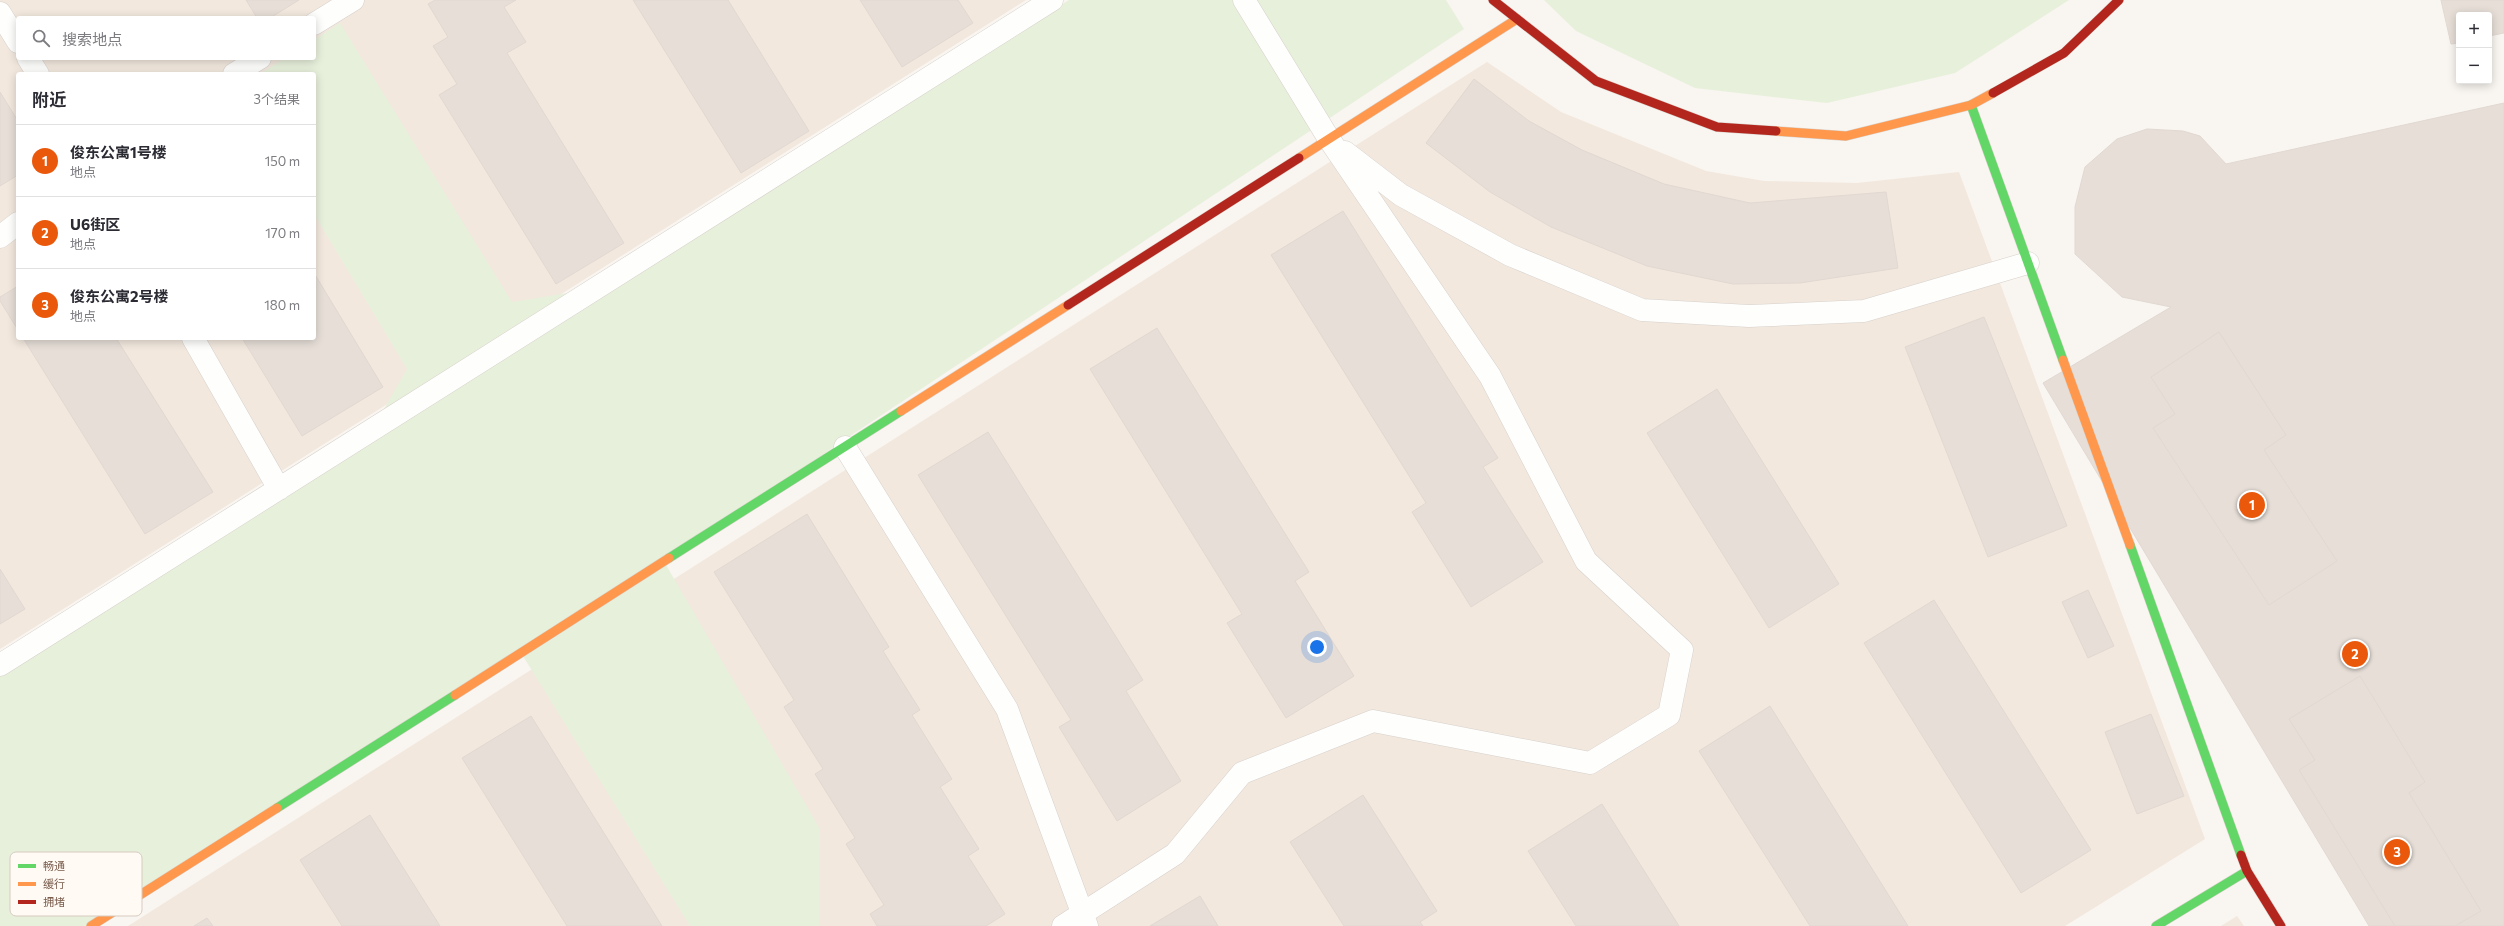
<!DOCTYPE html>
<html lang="zh">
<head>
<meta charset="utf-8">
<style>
	body { margin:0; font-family:Commissioner,"Noto Sans SC",sans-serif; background:#f2f2f3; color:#2b2b33 }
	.controls { position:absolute; right:12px; top:12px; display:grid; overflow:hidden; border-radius:4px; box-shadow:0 2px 10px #0003 }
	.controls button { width:36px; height:36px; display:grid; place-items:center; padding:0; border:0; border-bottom:1px solid #e1e1e2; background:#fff; color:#2b2b33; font:20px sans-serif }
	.you { position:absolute; left:1317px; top:647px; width:14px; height:14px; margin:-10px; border:3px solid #fff; border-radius:50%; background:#1a73e8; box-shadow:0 0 0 6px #1a73e833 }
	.badge { display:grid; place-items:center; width:26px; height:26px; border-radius:50%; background:#ea580c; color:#fff; font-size:13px; font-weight:700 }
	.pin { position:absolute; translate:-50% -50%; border:2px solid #fff; box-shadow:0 1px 4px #0006 }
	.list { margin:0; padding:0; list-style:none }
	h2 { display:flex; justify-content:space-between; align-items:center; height:52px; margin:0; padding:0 16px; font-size:17px }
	h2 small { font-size:13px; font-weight:400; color:#7c7c81 }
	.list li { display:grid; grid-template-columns:26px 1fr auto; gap:12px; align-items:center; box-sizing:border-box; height:72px; padding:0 16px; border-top:1px solid #e1e1e2 }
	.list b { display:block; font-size:15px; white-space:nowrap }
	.list p { margin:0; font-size:13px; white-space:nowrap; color:#7c7c81 }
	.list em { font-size:13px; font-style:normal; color:#7c7c81 }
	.icon { flex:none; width:22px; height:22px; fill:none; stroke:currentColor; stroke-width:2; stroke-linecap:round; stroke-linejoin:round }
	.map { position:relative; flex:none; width:2504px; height:926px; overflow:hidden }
	.search { position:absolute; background:#fff; box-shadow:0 2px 10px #0003; left:16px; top:16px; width:300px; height:44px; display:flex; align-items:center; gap:10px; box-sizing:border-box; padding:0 14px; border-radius:4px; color:#7c7c81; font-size:15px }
	.panel { position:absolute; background:#fff; box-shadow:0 2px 10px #0003; left:16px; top:72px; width:300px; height:268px; border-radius:4px }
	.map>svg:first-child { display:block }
	.residential { fill:#f2e8de; fill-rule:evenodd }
	.green { fill:#e7f0db }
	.building { fill:#e6ded7; stroke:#e2d8d2 }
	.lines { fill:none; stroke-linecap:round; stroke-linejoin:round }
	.street-casing { stroke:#d7d1cb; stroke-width:23 }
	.fast-casing { stroke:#d9d2cb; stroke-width:10 }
	.slow-casing { stroke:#d9d2cb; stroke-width:10 }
	.jam-casing { stroke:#d9d2cb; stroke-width:10 }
	.street { stroke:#fefefd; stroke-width:22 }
	.fast { stroke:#63d668; stroke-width:9 }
	.slow { stroke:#ff974d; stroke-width:9 }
	.jam { stroke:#b3261e; stroke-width:9 }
	.key { fill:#fffaf3; stroke:#d7cbc1; stroke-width:1 }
	.key-label { font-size:11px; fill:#7a5c4d }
</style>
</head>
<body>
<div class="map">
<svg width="2504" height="926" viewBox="0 0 2504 926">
	<rect width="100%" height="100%" fill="#f9f5f0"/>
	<path class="residential" d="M0 0H1026L0 649ZM18 18H314V58H18ZM18 74H314V338H18Z
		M1487 62 1561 112 1706 171 1764 181 1857 183 1959 172 2205 839 2065 926H128Z
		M2237 916 2244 926H2221Z"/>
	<path class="green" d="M1069 0H1446L1464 29 835 446 666 565 820 829 819 926H690L523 656 99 926H0V659L376 423 407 369 314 214V74H260L285 58H314V40L340 23 512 302 617 285Z
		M1544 0H2069L1955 73 1827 103 1695 88 1576 31Z"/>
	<path class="building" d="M246 0H299L270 18H257Z
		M435 0H516L504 7 526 42 507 53 624 243 556 284 439 95 457 84 433 46 448 37 428 4Z
		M633 0H728L809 131 741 173Z
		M860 0H958L973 23 902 67Z
		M2441 0H2504V33L2489 36V15H2459V43L2451 44Z
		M1474 79 1529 121 1582 150 1664 184 1750 203 1886 192 1898 268 1800 283 1733 284 1647 266 1551 227 1490 192 1426 143Z
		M0 92 18 121V175L0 186Z
		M2504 103V926H2369L2043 383 2171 307 2122 297 2075 254V207L2085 167 2117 139 2147 129 2183 131 2200 136 2226 164Z
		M1343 211 1498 458 1483 467 1543 562 1471 607 1412 512 1426 503 1271 255Z
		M314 273 383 387 302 436 242 338H314Z
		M18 286V330L0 301V297Z
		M1984 317 2067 526 1988 557 1905 347Z
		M1157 328 1309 572 1295 581 1354 676 1286 718 1227 623 1242 614 1090 369Z
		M2219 332 2286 435 2264 450 2337 561 2269 605 2153 428 2175 414 2151 377Z
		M23 338H116L213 492 145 534Z
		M1717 389 1839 584 1769 628 1647 433Z
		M988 432 1143 680 1126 691 1181 781 1117 821 1059 727 1071 720 918 475Z
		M807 514 889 647 883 651 920 710 912 715 952 779 940 787 979 849 968 856 1005 914 986 926H877L870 914 884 905 846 844 855 838 815 774 823 769 784 707 794 700 714 572Z
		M0 569 25 609 0 624Z
		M2088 590 2114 646 2088 658 2062 602Z
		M1934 600 2091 850 2021 893 1864 643Z
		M2360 676 2425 782 2409 793 2481 911 2455 926H2395L2299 770 2315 760 2289 719Z
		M1770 706 1908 926H1810L1699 751Z
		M2151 714 2184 796 2137 814 2105 732Z
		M531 716 662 926H567L462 758Z
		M1363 795 1437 911 1420 922 1423 926H1344L1290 842Z
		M1602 804 1679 926H1576L1528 851Z
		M370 815 440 926H342L300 860Z
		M1200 896 1218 926H1150Z
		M207 918 213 926H194Z"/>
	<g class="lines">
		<defs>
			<path id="street" d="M0 13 18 42
				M314 24 353 0
				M28 58 38 74
				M234 74 260 58
				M1345 152 1401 195 1510 255 1642 310 1749 316 1864 311 2028 263
				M0 237 18 223
				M193 338 279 489
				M845 447 1007 709 1087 926
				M0 665 1052 0
				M1063 926 1175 854 1242 773 1373 721 1590 763 1669 715 1682 650 1586 561 1490 376 1329 139 1244 0"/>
			<path id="fast" d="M1971 105 2063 360
				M2130 545 2241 855
				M669 558 901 411
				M277 808 455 695
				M2156 926 2247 871"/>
			<path id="slow" d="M1776 131 1846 136 1971 105 1993 93
				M1299 158 1517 19
				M2063 360 2130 545
				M901 411 1068 305
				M455 695 669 558
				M91 926 277 808"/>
			<path id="jam" d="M1493 0 1596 81 1717 127 1776 131
				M1993 93 2064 53 2119 0
				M1068 305 1299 158
				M2241 855 2247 871 2281 926"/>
		</defs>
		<use href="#street" class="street-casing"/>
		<use href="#fast" class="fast-casing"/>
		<use href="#slow" class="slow-casing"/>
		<use href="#jam" class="jam-casing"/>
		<use href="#street" class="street"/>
		<use href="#fast" class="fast"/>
		<use href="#slow" class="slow"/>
		<use href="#jam" class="jam"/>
	</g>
	<rect x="10" y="852" width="132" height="64" rx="6" class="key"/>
	<rect x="18" y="864" width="18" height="4" fill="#63d668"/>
	<rect x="18" y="882" width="18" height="4" fill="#ff974d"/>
	<rect x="18" y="900" width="18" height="4" fill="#b3261e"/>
	<g class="key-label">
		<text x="43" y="870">畅通</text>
		<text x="43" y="888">缓行</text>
		<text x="43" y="906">拥堵</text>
	</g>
</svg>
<div class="controls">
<button>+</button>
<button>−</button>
</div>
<div class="you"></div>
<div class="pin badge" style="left:2252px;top:505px">1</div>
<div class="pin badge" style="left:2355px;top:654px">2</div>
<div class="pin badge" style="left:2397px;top:852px">3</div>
<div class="search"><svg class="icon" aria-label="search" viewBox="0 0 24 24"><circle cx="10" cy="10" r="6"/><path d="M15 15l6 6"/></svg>搜索地点</div>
<section class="panel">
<h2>附近<small>3个结果</small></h2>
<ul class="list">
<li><span class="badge">1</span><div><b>俊东公寓1号楼</b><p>地点</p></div><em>150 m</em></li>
<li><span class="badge">2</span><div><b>U6街区</b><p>地点</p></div><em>170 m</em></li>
<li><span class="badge">3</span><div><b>俊东公寓2号楼</b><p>地点</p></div><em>180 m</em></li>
</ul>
</section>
</div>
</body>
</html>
